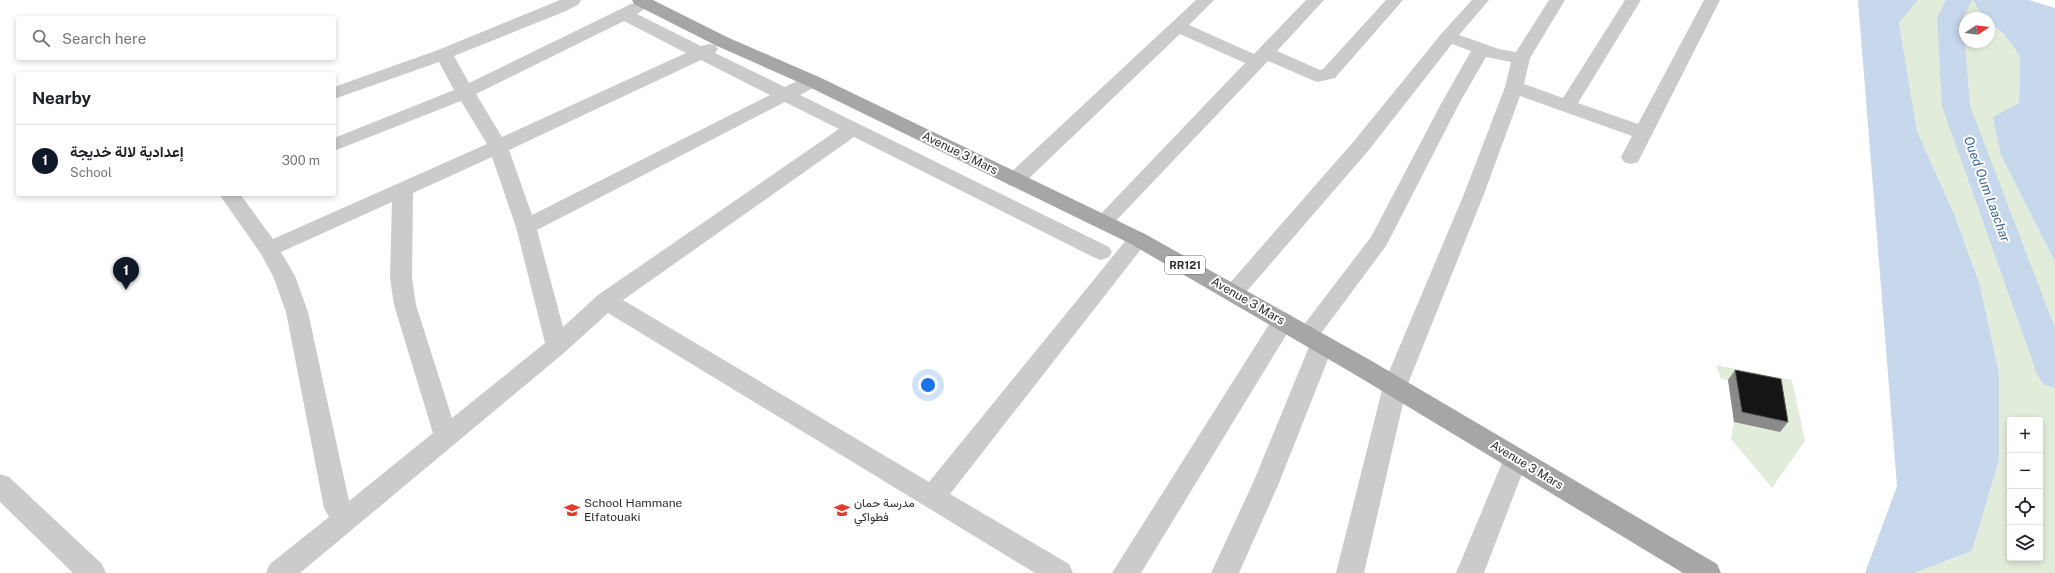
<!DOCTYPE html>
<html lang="en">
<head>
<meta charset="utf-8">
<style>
	body { margin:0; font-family:"Public Sans",Vazirmatn,sans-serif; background:#f6f6f6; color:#202124 }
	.controls { position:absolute; right:12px; bottom:12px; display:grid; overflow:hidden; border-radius:4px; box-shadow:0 2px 6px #0003 }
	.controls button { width:36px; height:36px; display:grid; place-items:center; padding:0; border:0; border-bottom:1px solid #e0e0e0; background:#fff; color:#202124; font:20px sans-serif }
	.compass { position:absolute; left:1959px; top:12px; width:36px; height:36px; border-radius:50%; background:#fff; box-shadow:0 2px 6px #0003; rotate:77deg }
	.you { position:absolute; left:928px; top:385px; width:14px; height:14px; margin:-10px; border:3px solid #fff; border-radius:50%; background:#1a73e8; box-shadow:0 0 0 6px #1a73e833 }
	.badge { display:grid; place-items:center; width:26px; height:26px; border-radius:50%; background:#111827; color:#fff; font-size:13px; font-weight:700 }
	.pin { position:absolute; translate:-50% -33px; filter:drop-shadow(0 1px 2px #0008) }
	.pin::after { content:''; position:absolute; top:21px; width:14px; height:12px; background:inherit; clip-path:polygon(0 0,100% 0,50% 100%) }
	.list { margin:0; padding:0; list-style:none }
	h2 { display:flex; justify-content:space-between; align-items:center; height:52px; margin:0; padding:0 16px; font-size:17px }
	h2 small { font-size:13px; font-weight:400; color:#757577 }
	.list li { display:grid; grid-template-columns:26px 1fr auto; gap:12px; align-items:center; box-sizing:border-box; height:72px; padding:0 16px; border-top:1px solid #e0e0e0 }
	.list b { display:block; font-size:15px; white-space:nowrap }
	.list p { margin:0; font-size:13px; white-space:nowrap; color:#757577 }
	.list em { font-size:13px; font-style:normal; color:#757577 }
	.icon { flex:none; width:22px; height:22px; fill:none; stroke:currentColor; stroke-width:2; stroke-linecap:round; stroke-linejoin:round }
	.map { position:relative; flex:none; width:2055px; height:573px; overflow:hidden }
	.search { position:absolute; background:#fff; box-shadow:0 2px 6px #0003; left:16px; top:16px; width:320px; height:44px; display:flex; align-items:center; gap:10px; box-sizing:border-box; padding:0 14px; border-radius:4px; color:#757577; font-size:15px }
	.panel { position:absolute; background:#fff; box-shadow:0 2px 6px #0003; left:16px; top:72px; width:320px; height:124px; border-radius:4px }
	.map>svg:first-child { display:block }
	.green { fill:#e2ecdb; fill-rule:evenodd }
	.water { fill:#c7d8ec }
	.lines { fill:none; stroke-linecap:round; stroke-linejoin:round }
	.river { fill:#c7d8ec; fill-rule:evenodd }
	.minor { fill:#cbcbcb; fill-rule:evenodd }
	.primary { fill:#a6a6a6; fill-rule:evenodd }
	.wall { fill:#8a8a8a }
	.building { fill:#151515; stroke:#5b5b5b }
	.labels { text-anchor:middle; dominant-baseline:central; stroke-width:4; stroke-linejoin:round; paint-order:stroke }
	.shield { fill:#fff; stroke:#6d6d6d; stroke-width:1 }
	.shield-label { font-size:11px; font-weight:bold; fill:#2e2e2e }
	.street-label { font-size:12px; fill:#2e2e2e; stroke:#fff }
	.poi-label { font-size:12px; fill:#2e2e2e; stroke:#fff; text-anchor:start }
	.water-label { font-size:13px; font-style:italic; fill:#3b6491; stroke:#fff }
</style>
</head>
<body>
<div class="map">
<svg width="2055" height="573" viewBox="0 0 2055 573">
	<rect width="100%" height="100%" fill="#fff"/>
	<path class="green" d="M1918 0H1973L1983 18H1965V42H1989V23L2003 33 2020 56 2019 103 2001 155 2055 262V573H1914L1972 551 1999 460V373L1980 285 1955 216 1917 131 1899 23ZM2010 420H2040V558H2010Z
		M1716 365 1792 380 1805 441 1772 488 1731 439 1734 422 1728 380 1721 379Z"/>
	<path class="water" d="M1858 0H1918L1899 23 1917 131 1955 216 1980 285 1999 373V460L1972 551 1914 573H1865L1897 486Z
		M1973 0H2029L2055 8V262L2001 155 1993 117 2019 103 2020 56 2003 33 1989 23V18H1983Z"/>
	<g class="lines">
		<path class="river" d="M1946 0H1972L1963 18 1970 106 2055 328V388L2043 384 2037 374 1942 106 1937 18Z"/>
		<path class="minor" d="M560 0H581L579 4 566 11 454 56 469 83 631 4 637 3 643 4 646 8 637 14 701 46 709 44 715 45 718 49 715 53 785 87C796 82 806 74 819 77L821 81 819 85 800 95 1109 247 1112 252 1109 257 1101 260 1093 257 854 137 623 300 929 482 1131 234 1138 231 1145 234 1149 239 1145 244 950 494 1069 564 1073 573H1035L608 313 565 352 300 573H266L270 564 329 517 324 508 286 312 273 276 261 254 219 194H240L273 239 487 144 461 101 334 151V138L454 90 439 62 334 99V87L438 50ZM624 21 686 53 502 137 476 94ZM701 60 770 95 532 215 509 150ZM785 102 839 129 598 295 563 327 537 230ZM492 157 516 227 545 343 452 418 416 305 412 278 413 193ZM392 202 390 278 394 305 433 433 349 501 308 312 295 276 281 252Z
			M1196 0H1214L1189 25 1254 54 1306 0H1324L1277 51 1320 70 1323 69 1386 0H1403L1335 78 1318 82 1312 80 1268 61 1110 227 1103 229 1096 227 1093 222 1245 63 1180 34 1022 185 1015 187 1008 185 1005 180 1008 175Z
			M1472 0H1489L1459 35 1499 49 1516 52 1549 0H1565L1530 58 1524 84 1563 98 1625 0H1641L1578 103 1638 124 1704 0H1720L1638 162 1631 164 1624 162 1621 157 1632 136 1520 96 1484 194 1407 386 1364 573H1336L1383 386 1464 194 1505 87 1511 62 1486 57 1460 102 1386 246 1319 336 1330 338 1334 344 1279 483 1239 573H1211L1253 483 1311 342 1307 344 1299 341 1296 335 1371 237 1442 102 1471 51 1452 44 1368 151 1241 298 1233 300 1225 298 1222 292 1354 141 1442 33Z
			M1283 312 1291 315 1294 321 1291 327 1141 573H1112L1275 315Z
			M1516 447 1525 451 1528 458 1484 573H1456L1504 458 1507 451Z
			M0 474 9 477 102 564 106 573H73L0 502Z"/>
		<path class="primary" d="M632 0H653L729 38 819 77 1145 234 1370 360 1717 564 1721 573H1683L1354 374 1131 244 805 85 717 46 634 4Z"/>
	</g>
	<path class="wall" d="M1735 370 1788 422 1780 432 1734 422 1728 380Z"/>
	<path class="building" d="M1735 370 1781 379 1788 422 1742 412Z"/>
	<defs>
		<symbol id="school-bare" viewBox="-9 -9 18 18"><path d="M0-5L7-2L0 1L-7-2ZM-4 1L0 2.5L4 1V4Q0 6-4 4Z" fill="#e73a2e" stroke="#fff" stroke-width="2.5" paint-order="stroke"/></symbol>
	</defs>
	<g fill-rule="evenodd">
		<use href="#school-bare" x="561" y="499" width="22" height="22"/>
		<use href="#school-bare" x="831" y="499" width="22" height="22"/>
	</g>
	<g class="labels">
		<rect class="shield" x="1165" y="256" width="40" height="18" rx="3"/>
		<g class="shield-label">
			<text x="1185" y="265">RR121</text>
		</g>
		<g class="street-label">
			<text transform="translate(960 153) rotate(26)">Avenue 3 Mars</text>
			<text transform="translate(1248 301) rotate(30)">Avenue 3 Mars</text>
			<text transform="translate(1527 465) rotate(31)">Avenue 3 Mars</text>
		</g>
		<g class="poi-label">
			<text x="584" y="503">School Hammane<tspan x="584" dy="14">Elfatouaki</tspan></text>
			<text x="854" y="503">مدرسة حمان<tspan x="854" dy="14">فطواكي</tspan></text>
		</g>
		<g class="water-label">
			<text transform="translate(1987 189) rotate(70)">Oued Oum Laachar</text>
		</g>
	</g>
</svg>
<div class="controls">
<button>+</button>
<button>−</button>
<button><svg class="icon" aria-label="locate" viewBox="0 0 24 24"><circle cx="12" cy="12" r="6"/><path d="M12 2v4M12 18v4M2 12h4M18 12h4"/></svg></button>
<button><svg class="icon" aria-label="layers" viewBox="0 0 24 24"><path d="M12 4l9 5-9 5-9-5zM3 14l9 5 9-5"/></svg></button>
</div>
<svg class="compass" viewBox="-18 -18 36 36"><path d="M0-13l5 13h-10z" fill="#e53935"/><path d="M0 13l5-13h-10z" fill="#757577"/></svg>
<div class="you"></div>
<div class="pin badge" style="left:126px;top:290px">1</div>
<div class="search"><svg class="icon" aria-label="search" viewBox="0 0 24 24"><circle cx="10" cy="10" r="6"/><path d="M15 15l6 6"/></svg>Search here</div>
<section class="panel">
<h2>Nearby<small></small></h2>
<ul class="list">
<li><span class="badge">1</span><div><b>إعدادية لالة خديجة</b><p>School</p></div><em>300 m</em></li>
</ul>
</section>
</div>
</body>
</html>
